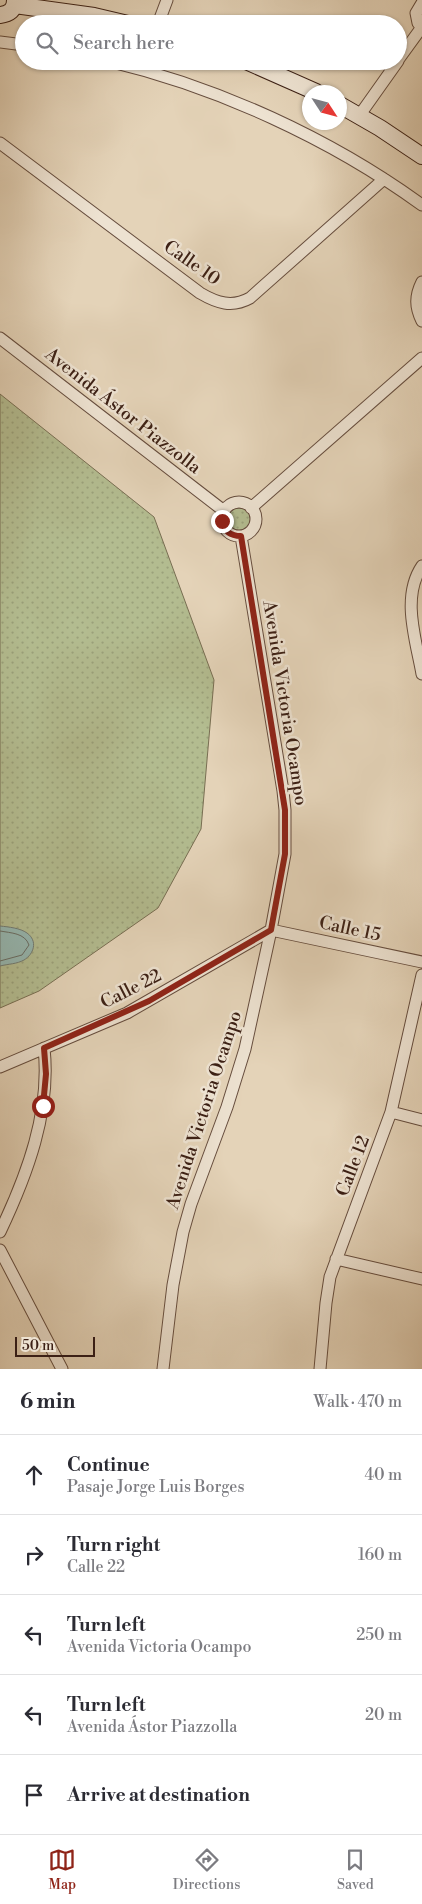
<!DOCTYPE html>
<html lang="en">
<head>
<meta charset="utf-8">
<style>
	body { margin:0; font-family:"Libre Bodoni",serif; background:#f2f2f3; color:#2b2b33 }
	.compass { position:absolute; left:302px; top:85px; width:45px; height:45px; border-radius:50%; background:#fff; box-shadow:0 1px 4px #0004; rotate:126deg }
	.scale { position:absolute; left:15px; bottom:12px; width:80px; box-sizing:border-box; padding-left:5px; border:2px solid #3c2015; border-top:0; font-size:14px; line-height:18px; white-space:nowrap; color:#3c2015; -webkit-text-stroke:4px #ede2d1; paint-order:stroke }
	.stop { position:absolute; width:15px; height:15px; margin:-11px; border:4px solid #8f2418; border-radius:50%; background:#fff }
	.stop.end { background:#8f2418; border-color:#fff; box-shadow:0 1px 5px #0008 }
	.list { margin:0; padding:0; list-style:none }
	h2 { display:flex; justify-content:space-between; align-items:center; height:65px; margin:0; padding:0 20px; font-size:21px }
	h2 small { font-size:16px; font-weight:400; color:#7c7c81 }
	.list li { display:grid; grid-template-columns:32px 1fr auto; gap:15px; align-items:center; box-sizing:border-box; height:80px; padding:0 20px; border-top:1px solid #e1e1e2 }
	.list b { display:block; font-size:19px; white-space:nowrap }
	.list p { margin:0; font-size:16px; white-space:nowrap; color:#7c7c81 }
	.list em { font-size:16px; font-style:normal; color:#7c7c81 }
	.icon { flex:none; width:28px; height:28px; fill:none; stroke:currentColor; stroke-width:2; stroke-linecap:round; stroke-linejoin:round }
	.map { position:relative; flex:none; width:422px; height:1369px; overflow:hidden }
	.search { position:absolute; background:#fff; box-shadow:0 1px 4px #0004; left:15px; right:15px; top:15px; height:55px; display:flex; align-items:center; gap:12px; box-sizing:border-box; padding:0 18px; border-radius:28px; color:#7c7c81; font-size:19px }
	.sheet { height:465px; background:#fff }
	nav { display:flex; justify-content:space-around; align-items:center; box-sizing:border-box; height:70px; border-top:1px solid #e1e1e2; background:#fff; font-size:14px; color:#7c7c81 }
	nav a { display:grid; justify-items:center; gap:2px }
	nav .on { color:#8f2418 }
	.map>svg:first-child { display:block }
	.grass { fill:url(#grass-dots); stroke:#786e52 }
	.water { fill:#95b7b1; stroke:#717b73 }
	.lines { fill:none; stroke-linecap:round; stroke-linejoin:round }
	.shore { stroke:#686c63; stroke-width:1 }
	.street-casing { stroke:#664d3e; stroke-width:13 }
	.secondary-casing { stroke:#3c2015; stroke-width:18 }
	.street { stroke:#ede2d1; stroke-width:11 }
	.secondary { stroke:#ede2d1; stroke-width:16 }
	.route { stroke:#8f2418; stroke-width:6 }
	.labels { text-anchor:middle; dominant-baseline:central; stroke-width:5; stroke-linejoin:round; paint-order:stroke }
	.street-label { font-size:18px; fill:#3c2015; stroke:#ede2d1 }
</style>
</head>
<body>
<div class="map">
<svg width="422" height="1369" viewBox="0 0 422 1369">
	<defs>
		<pattern id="grass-dots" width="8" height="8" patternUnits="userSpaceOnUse" patternTransform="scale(1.25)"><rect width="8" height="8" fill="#b3bc90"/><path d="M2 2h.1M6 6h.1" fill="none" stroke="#9ba17b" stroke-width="1.8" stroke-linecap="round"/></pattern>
	</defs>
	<rect width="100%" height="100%" fill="#e4d3b8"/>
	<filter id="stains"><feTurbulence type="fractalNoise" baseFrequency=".004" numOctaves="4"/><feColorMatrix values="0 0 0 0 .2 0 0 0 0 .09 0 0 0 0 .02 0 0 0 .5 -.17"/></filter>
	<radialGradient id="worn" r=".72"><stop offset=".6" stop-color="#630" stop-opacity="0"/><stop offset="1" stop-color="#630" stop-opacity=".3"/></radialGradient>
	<path class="grass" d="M0 394 154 517 214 680 201 829 158 908 39 991 0 1008Z
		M227 520a12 12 0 1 1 24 0a12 12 0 1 1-24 0Z"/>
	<path class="water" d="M0 926C9 927 20 928 27 933 38 941 34 954 24 960 17 964 8 964 0 966Z"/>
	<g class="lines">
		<path class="shore" d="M0 931C11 933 25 933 29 945L22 955 0 961"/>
		<defs>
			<path id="street" d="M422 3 416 13 418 23 422 27
				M158 24 167 0
				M0 42 24 45
				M398 60 422 27
				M108 61C218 87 331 139 422 205
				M359 116 398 61
				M0 143 200 293C217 303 232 308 250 298L384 179
				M422 282C415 296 415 307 422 321
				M0 338 224 511
				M222 519a17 17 0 1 1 34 0a17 17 0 1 1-34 0Z
				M251 508 422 358
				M422 566C401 597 416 640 422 674
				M0 1067 127 1013 271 930 422 962
				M391 1112 422 1120
				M0 1232C27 1175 51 1112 44 1048
				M0 1250 62 1369
				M336 1259 422 1279
				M163 1369 173 1285 183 1232 191 1204 227 1107 245 1049 271 930 285 854V810L283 791 241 536
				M320 1369 326 1303 330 1277 391 1112 422 975"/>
			<path id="secondary" d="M15 5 94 16 128 24
				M0 15C9 14 15 10 15 0
				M246 61 316 92
				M340 105 380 128 422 156"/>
		</defs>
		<use href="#street" class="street-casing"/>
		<use href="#secondary" class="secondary-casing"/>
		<use href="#street" class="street"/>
		<use href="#secondary" class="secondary"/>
	</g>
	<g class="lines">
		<path class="route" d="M43 1106 46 1074 44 1048 149 1001 271 930 285 854V810L241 536C230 536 224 531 222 521"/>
	</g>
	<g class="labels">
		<g class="street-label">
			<text transform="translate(192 263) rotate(35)">Calle 10</text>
			<text transform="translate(123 411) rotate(38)">Avenida Ástor Piazzolla</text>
			<text transform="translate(285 703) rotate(81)">Avenida Victoria Ocampo</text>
			<text transform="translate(350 929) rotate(12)">Calle 15</text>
			<text transform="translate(131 989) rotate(-27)">Calle 22</text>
			<text transform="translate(204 1110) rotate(-72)">Avenida Victoria Ocampo</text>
			<text transform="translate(353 1166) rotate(-69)">Calle 12</text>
		</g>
	</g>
	<rect width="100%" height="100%" filter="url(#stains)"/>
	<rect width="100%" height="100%" fill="url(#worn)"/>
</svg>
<svg class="compass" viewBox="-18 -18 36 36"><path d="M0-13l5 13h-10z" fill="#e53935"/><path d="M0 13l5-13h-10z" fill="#7c7c81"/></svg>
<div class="scale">50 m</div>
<div class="stop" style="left:43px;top:1106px"></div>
<div class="stop end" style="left:222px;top:521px"></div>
<div class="search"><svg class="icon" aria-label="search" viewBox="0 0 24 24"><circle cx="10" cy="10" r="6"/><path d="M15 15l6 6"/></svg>Search here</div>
</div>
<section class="sheet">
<h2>6 min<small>Walk · 470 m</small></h2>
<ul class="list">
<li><svg class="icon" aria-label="ahead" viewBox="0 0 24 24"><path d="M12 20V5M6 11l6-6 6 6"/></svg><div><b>Continue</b><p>Pasaje Jorge Luis Borges</p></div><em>40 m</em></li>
<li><svg class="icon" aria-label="right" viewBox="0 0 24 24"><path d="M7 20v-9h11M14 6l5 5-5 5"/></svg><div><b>Turn right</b><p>Calle 22</p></div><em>160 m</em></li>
<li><svg class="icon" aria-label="left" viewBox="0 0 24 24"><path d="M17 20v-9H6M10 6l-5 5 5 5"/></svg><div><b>Turn left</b><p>Avenida Victoria Ocampo</p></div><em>250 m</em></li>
<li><svg class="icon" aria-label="left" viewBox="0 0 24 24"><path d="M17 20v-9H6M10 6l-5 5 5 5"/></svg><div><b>Turn left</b><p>Avenida Ástor Piazzolla</p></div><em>20 m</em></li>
<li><svg class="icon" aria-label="arrive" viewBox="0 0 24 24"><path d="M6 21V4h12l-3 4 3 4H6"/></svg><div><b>Arrive at destination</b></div></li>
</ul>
</section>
<nav>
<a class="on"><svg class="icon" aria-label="map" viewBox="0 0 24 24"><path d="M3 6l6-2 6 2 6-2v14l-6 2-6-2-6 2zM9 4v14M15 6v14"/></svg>Map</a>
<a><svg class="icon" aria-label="directions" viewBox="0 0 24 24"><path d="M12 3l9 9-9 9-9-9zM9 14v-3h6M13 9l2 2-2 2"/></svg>Directions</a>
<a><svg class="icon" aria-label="saved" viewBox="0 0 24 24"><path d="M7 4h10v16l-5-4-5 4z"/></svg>Saved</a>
</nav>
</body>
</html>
